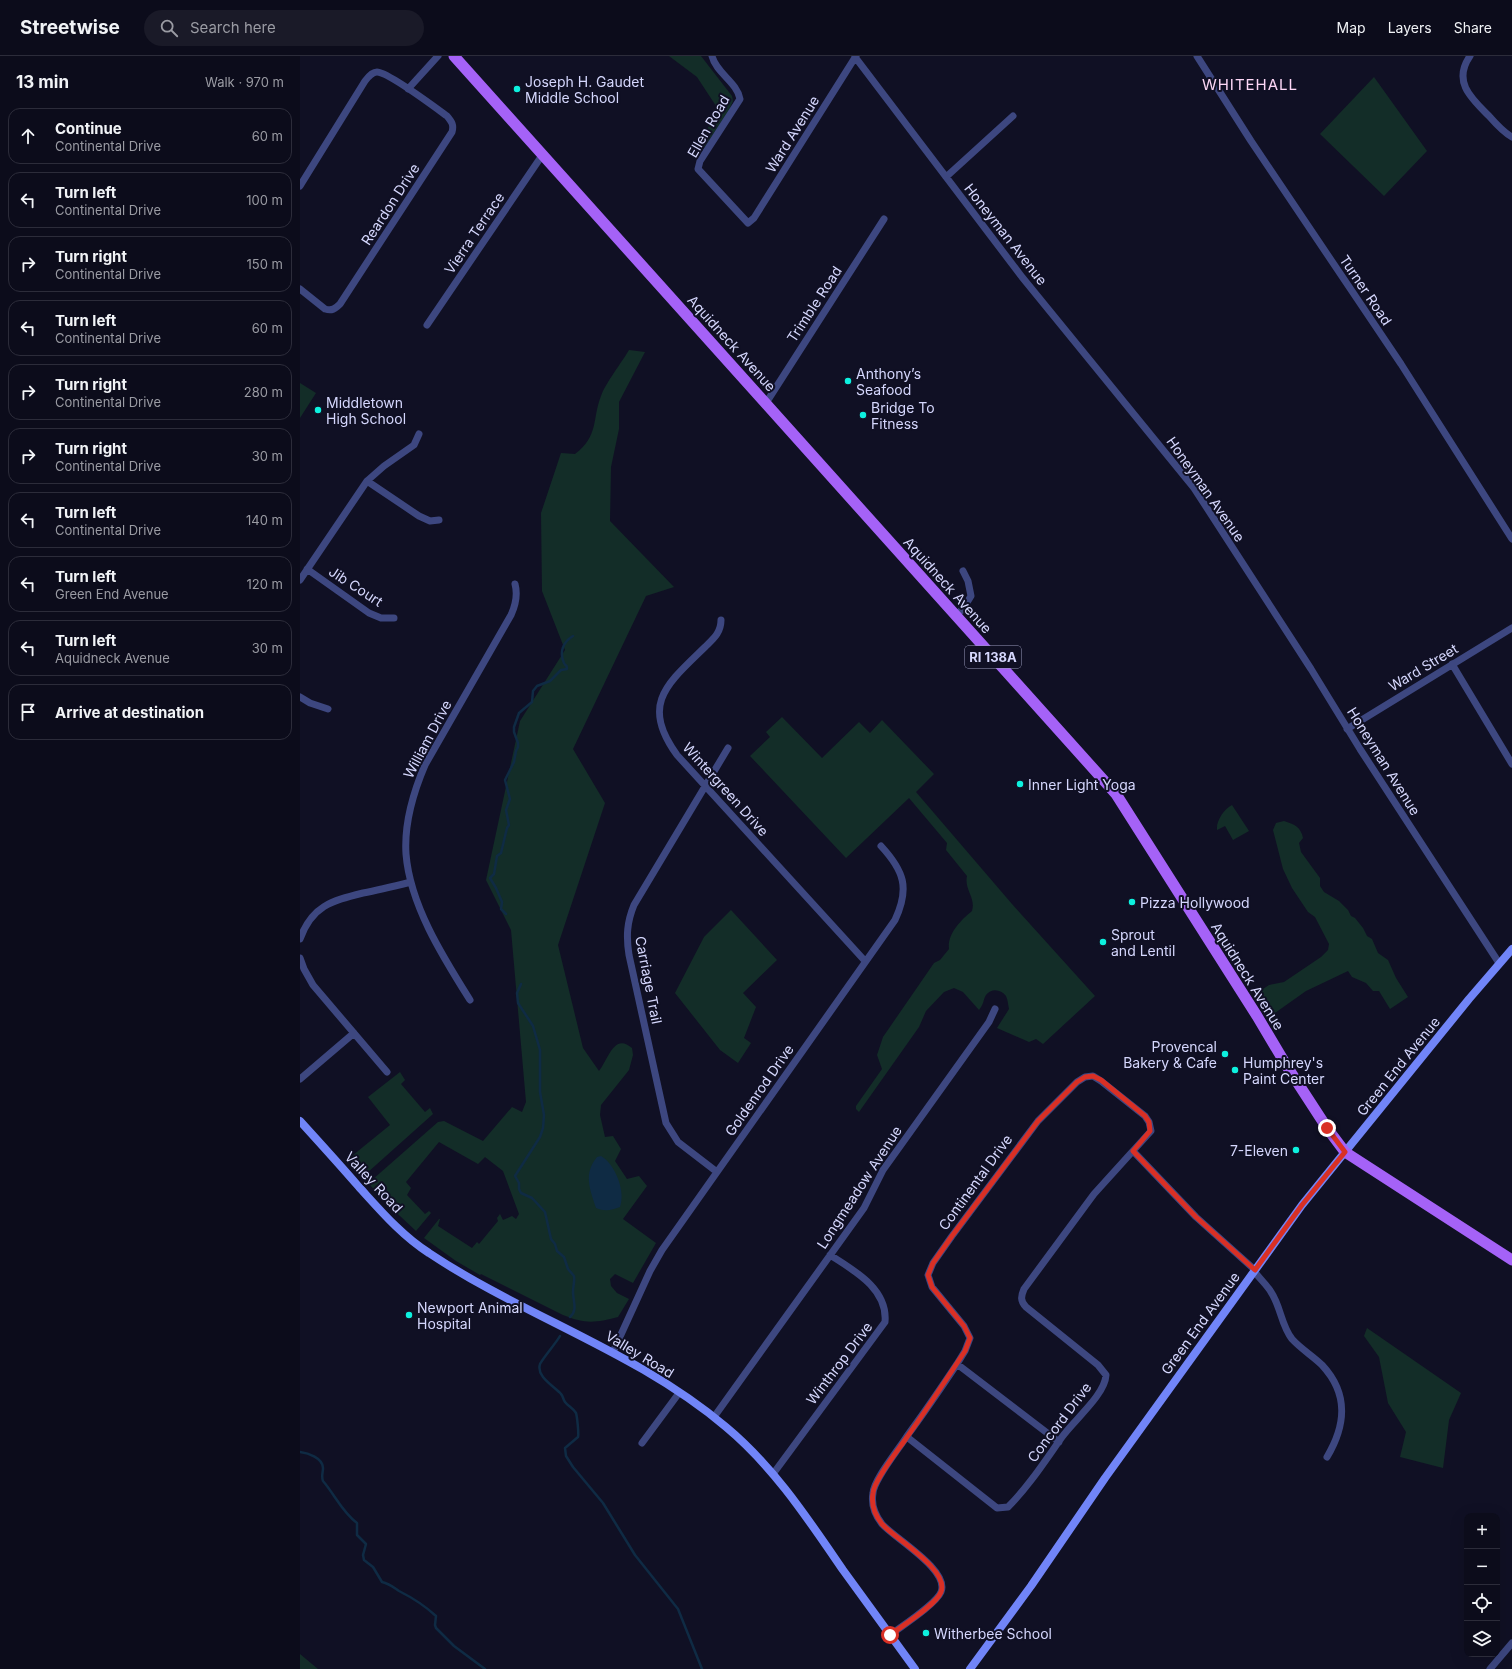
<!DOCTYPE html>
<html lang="en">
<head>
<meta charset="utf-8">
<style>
	body { margin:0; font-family:Inter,sans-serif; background:#1a1a28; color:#f1f3f6 }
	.controls { position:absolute; right:12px; bottom:12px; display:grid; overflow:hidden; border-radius:8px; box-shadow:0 4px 16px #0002 }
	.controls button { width:36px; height:36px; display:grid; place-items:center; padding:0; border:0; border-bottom:1px solid #2c2c3a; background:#0c0c1b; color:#f1f3f6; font:20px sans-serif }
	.stop { position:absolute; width:12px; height:12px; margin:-9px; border:3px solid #d93025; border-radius:50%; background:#fff }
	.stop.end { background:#d93025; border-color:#fff; box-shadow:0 1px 4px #0008 }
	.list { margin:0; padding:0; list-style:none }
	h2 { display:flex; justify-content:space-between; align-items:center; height:52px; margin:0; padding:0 16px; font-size:17px }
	h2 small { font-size:13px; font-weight:400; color:#9a9ba3 }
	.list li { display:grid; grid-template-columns:26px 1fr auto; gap:12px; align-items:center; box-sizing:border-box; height:56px; margin:0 8px 8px; padding:0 8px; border:1px solid #2c2c3a; border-radius:12px }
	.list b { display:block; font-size:15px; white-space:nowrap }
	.list p { margin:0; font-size:13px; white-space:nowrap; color:#9a9ba3 }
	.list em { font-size:13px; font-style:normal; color:#9a9ba3 }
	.icon { flex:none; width:22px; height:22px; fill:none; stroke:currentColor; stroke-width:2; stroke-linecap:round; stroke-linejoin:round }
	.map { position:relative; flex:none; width:1212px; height:1613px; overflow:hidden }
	header { display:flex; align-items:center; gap:24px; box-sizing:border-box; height:56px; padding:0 20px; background:#0c0c1b; border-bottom:1px solid #2c2c3a }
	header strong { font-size:19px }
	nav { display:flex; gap:22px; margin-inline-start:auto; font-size:14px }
	.search { width:280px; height:36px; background:#1a1a28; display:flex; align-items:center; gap:10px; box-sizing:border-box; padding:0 14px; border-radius:22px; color:#9a9ba3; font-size:15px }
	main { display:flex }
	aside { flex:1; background:#0c0c1b }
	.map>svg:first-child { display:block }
	.green { fill:#132d28 }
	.water { fill:#0f2b44 }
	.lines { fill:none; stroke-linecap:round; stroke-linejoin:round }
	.stream { stroke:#0f2b44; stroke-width:2.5 }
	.minor { stroke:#3d4780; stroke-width:7 }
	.secondary { stroke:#7185f8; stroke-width:8 }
	.primary { stroke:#a562f7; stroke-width:11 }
	.route { stroke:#d93025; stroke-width:5 }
	.poi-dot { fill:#0df1df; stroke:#101024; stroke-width:1.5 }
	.labels { text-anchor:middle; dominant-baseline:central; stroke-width:4; stroke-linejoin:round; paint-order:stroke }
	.shield { fill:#101024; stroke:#9a9bbc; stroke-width:1 }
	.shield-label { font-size:13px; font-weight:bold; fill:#d5d7fd }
	.poi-label { font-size:14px; fill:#d5d7fd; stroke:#101024; text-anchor:start }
	.street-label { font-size:14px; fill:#d5d7fd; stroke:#101024 }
	.neighbourhood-label { font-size:15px; letter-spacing:1px; fill:#fdd7f6; stroke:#101024 }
</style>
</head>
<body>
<header>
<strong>Streetwise</strong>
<div class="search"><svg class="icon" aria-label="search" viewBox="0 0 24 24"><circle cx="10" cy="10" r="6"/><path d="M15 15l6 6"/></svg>Search here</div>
<nav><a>Map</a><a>Layers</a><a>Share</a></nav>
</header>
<main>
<aside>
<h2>13 min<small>Walk · 970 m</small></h2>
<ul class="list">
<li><svg class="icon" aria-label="ahead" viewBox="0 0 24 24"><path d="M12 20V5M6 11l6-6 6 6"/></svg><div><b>Continue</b><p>Continental Drive</p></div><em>60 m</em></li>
<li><svg class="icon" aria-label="left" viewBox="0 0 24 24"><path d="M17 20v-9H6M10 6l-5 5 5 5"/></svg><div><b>Turn left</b><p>Continental Drive</p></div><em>100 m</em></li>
<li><svg class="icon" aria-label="right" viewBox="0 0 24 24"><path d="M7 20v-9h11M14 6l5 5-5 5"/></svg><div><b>Turn right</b><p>Continental Drive</p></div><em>150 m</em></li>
<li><svg class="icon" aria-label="left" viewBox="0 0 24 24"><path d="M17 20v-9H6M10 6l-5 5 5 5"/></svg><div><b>Turn left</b><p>Continental Drive</p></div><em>60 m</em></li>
<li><svg class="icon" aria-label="right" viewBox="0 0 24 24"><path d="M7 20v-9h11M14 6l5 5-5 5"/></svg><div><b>Turn right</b><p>Continental Drive</p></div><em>280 m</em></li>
<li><svg class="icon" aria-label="right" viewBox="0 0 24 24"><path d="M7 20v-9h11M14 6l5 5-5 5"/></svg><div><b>Turn right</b><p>Continental Drive</p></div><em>30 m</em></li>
<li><svg class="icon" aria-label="left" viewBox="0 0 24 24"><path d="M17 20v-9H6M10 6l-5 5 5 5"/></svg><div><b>Turn left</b><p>Continental Drive</p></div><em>140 m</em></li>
<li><svg class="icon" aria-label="left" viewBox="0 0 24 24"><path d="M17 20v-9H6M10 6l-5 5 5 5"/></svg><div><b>Turn left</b><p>Green End Avenue</p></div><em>120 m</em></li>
<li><svg class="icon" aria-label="left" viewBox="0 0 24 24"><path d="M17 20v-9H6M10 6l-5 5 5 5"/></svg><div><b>Turn left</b><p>Aquidneck Avenue</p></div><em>30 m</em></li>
<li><svg class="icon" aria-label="arrive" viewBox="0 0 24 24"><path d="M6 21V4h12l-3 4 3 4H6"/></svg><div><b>Arrive at destination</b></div></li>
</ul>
</aside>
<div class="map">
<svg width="1212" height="1613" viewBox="0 0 1212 1613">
	<rect width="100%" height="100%" fill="#101024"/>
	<path class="green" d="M369 0H401L432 40 433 45 429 54 400 98 392 93 409 70 416 50 397 21Z
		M1074 21 1127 95 1084 140 1020 78Z
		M329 294 345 296 319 346V373L311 411 310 465 374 531 346 540 273 693 305 747 258 889 283 992 299 1015C308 1004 314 976 332 992L333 999 329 1014 301 1049 300 1059 305 1081 313 1080 321 1093 315 1105 327 1123 339 1120 347 1130 323 1163 356 1187 333 1227 315 1218 310 1223 311 1230 317 1237 329 1243 318 1261C295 1267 285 1268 263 1259L181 1218 180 1219 156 1205 124 1182 139 1163H140L138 1170 172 1192 177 1186 179 1188 198 1165 197 1162 200 1158 203 1164 212 1160 216 1163 219 1158 203 1115 185 1101 178 1108 139 1086 106 1126 111 1132 107 1139 125 1158 129 1155 131 1157 116 1175 84 1145 70 1129 72 1124 138 1066 144 1065 183 1085 212 1051 222 1056 226 1046 211 874 186 824 220 665 265 594 242 535 241 457 261 397 275 398C299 380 292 363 301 340 305 328 322 306 329 294Z
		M0 327 16 337 0 362Z
		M482 661 522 702 559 666 570 677 582 664 634 718 616 736 712 848 795 940 743 988 736 983 729 986 697 972 709 953C708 949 708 944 706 940 701 933 691 932 686 939 683 944 684 948 679 954L663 936 654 932 644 936 626 955 619 971 559 1056 556 1053V1050L582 1013 577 999 583 981 634 907 640 904 649 893C647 878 661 864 672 855 676 841 664 834 667 820L646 794 647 787 609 742 546 802 450 700 470 681 466 676Z
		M932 749 949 775 933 784 925 770 917 774C916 765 924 753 932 749Z
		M984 765C994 768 1001 771 1003 782L999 787 1001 796 1020 822V830L1024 836 1039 845 1048 854 1051 860 1055 862 1063 872 1067 880 1072 883 1078 897 1088 904 1096 922 1108 941 1090 953 1079 935H1073L1066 927 1052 921 1048 915 1006 935 968 962 954 939 969 929 984 926 1021 901 1028 894 1029 888 1015 861 1008 856 992 832 983 813 973 774 976 767Z
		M431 854 477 904 443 937 456 951 444 982 451 987 438 1007 420 994 375 937 404 881Z
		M100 1016 105 1024 101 1028 125 1056 130 1052 133 1058 67 1117 62 1120 47 1104 90 1069 68 1041Z
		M1067 1272 1161 1337 1149 1364 1143 1412 1100 1401 1106 1376 1088 1347 1079 1301 1064 1280Z
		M0 1598 18 1613H0Z"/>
	<path class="water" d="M301 1100C315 1108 326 1135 320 1151 312 1154 305 1156 296 1152 290 1133 283 1118 297 1101Z"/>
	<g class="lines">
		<path class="stream" d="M206 858 201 853 202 846 196 832 190 822 194 818 197 800 201 797 207 772 209 769 206 754 210 743 205 724 214 706 216 695 218 691V687L214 676V671L219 657 232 646 233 635 237 630 250 625 261 614 267 613C266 606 267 613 264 607 259 596 263 586 273 580
			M221 928 217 937 218 947 233 970 240 994V1036L244 1059 243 1072 240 1081 215 1120 219 1127V1133L221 1137 232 1142 245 1156 251 1183 255 1188 257 1195 264 1201 268 1213 274 1220C275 1225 273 1230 273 1236 273 1245 278 1254 270 1261
			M260 1280C256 1287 243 1302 240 1308 236 1321 254 1330 261 1338 263 1340 263 1343 265 1346 268 1350 273 1352 276 1357 277 1360 279 1378 278 1381L265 1392 266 1400 273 1411 303 1447 335 1499 378 1553 402 1613
			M0 1396C8 1397 23 1402 23 1412 23 1417 21 1420 23 1425 35 1439 42 1456 57 1467V1479L66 1488 63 1499 64 1504 73 1511 82 1526C90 1528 93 1531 99 1535 113 1542 124 1549 136 1560L135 1569 136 1572 154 1590 185 1613"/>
		<path class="minor" d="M412 0C416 17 437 26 440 43L400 105 398 113 448 167 454 162 556 0
			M897 0 951 85 1101 308 1212 483
			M1170 0C1152 26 1172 43 1189 60 1196 68 1203 76 1212 81
			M555 1 722 221 894 432 1011 613 1060 693 1199 907
			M108 33 138 0
			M646 121 713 60
			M0 130 65 25C68 21 72 16 77 16 88 16 136 52 147 60 152 66 154 69 152 76L40 248C35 253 32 255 25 253L0 233
			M127 269 243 98
			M466 347 584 163
			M67 425 119 460 130 465 139 464
			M7 513 69 557 81 562H94
			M0 524 67 425 84 410 114 389 119 378
			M656 559 663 553 671 540 668 525 663 515
			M421 564C421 577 413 583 405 591 367 628 340 648 377 699L565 905
			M1152 608 1212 708
			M0 641 10 647 28 653
			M1047 673 1212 572
			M0 883C12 850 31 845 63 837 79 834 95 830 111 826
			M0 902 4 913 13 929 87 1016
			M170 944C143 901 110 849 106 798 104 767 113 737 125 709L211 559C216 548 218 539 215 528
			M0 1023 54 977
			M833 1095 896 1161 955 1214
			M417 1116 378 1086 366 1067 329 899C326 880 327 866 334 849L428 692
			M954 1215C959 1222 967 1229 971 1236 981 1251 981 1269 992 1283 1001 1293 1013 1300 1022 1309 1049 1338 1046 1369 1027 1401
			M313 1296 350 1215 362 1194 595 864C610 832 604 815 581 790
			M657 1308 759 1386
			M414 1361 564 1152 583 1114 689 966 695 953
			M342 1387 379 1337
			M473 1418 585 1266C588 1233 555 1215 530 1199
			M590 1579C602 1570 636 1548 641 1536 650 1514 594 1482 582 1468 575 1459 571 1448 573 1437 574 1423 599 1393 607 1380 624 1357 641 1332 657 1308L665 1295 670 1282 664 1270 632 1231 628 1219 633 1207 652 1180 738 1065 777 1026 785 1021 793 1020 801 1025 845 1060 849 1066 851 1075 794 1138 724 1233C721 1240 720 1245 726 1251L798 1309 806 1319C805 1339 774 1364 762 1381 745 1405 729 1430 708 1451L697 1452 607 1381
			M1190 1613 1212 1587"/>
		<path class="secondary" d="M0 1065C20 1087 40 1109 59 1131 80 1154 102 1180 129 1197 225 1261 338 1296 426 1371 474 1411 508 1463 543 1514 567 1547 591 1580 615 1613
			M670 1613 731 1530 805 1422 1002 1149 1169 943 1212 893"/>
		<path class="primary" d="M154 0 816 738 957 960 988 1012 1027 1072 1045 1096 1212 1204"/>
	</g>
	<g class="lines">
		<path class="route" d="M590 1579C602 1570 636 1549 641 1536 650 1514 594 1482 582 1468 575 1459 571 1448 573 1437 574 1424 599 1393 607 1381 627 1353 646 1324 665 1295L670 1282 664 1270 632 1231 628 1219 633 1207 652 1180 738 1065 777 1026 785 1021 793 1020 801 1024 845 1060 849 1066 850 1075 833 1095 896 1161 955 1214 1002 1149 1045 1096 1027 1072"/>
	</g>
	<g class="poi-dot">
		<circle cx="217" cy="33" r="4"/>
		<circle cx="548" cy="325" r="4"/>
		<circle cx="18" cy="354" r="4"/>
		<circle cx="563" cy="359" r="4"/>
		<circle cx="720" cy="728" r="4"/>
		<circle cx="832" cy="846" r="4"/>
		<circle cx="803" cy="886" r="4"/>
		<circle cx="925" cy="998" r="4"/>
		<circle cx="935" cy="1014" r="4"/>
		<circle cx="996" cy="1094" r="4"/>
		<circle cx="109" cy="1259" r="4"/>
		<circle cx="626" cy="1577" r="4"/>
	</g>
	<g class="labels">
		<rect class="shield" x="665" y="590" width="56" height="22" rx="3"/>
		<g class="shield-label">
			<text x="693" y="601">RI 138A</text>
		</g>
		<g class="poi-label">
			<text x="225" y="25">Joseph H. Gaudet<tspan x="225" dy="16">Middle School</tspan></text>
			<text x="556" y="317">Anthony’s<tspan x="556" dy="16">Seafood</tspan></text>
			<text x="26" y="346">Middletown<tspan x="26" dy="16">High School</tspan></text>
			<text x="571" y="351">Bridge To<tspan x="571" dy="16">Fitness</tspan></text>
			<text x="728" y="728">Inner Light Yoga</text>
			<text x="840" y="846">Pizza Hollywood</text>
			<text x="811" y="878">Sprout<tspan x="811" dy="16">and Lentil</tspan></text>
			<text x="917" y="990" text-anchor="end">Provencal<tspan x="917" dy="16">Bakery &amp; Cafe</tspan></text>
			<text x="943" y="1006">Humphrey's<tspan x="943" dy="16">Paint Center</tspan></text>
			<text x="988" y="1094" text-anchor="end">7-Eleven</text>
			<text x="117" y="1251">Newport Animal<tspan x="117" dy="16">Hospital</tspan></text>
			<text x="634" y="1577">Witherbee School</text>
		</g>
		<g class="street-label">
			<text transform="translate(408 70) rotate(-60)">Ellen Road</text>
			<text transform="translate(492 78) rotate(-58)">Ward Avenue</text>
			<text transform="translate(90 148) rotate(-57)">Reardon Drive</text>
			<text transform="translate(174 177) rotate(-56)">Vierra Terrace</text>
			<text transform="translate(706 178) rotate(52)">Honeyman Avenue</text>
			<text transform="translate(1066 234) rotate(56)">Turner Road</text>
			<text transform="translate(514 248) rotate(-57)">Trimble Road</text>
			<text transform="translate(432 287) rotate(48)">Aquidneck Avenue</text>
			<text transform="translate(906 433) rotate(55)">Honeyman Avenue</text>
			<text transform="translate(648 529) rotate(48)">Aquidneck Avenue</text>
			<text transform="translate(56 530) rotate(33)">Jib Court</text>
			<text transform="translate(1123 611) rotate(-31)">Ward Street</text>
			<text transform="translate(127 683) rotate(-62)">William Drive</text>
			<text transform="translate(1084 705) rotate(58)">Honeyman Avenue</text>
			<text transform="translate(426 733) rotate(48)">Wintergreen Drive</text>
			<text transform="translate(948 920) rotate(58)">Aquidneck Avenue</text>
			<text transform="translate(349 924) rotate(79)">Carriage Trail</text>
			<text transform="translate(1098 1010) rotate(-51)">Green End Avenue</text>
			<text transform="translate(459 1034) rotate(-55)">Goldenrod Drive</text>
			<text transform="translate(74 1126) rotate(47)">Valley Road</text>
			<text transform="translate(675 1126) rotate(-54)">Continental Drive</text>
			<text transform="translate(559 1131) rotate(-57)">Longmeadow Avenue</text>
			<text transform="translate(900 1267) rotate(-54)">Green End Avenue</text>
			<text transform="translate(340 1298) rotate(31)">Valley Road</text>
			<text transform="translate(539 1307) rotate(-53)">Winthrop Drive</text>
			<text transform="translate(759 1366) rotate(-53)">Concord Drive</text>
		</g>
		<g class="neighbourhood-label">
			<text x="950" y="28">WHITEHALL</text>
		</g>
	</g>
</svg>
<div class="controls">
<button>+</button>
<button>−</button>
<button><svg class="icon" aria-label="locate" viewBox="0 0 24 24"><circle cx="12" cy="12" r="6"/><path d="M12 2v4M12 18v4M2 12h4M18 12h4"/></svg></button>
<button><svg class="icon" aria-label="layers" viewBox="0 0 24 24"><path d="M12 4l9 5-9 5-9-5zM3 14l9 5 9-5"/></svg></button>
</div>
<div class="stop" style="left:590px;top:1579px"></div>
<div class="stop end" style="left:1027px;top:1072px"></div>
</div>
</main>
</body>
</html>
